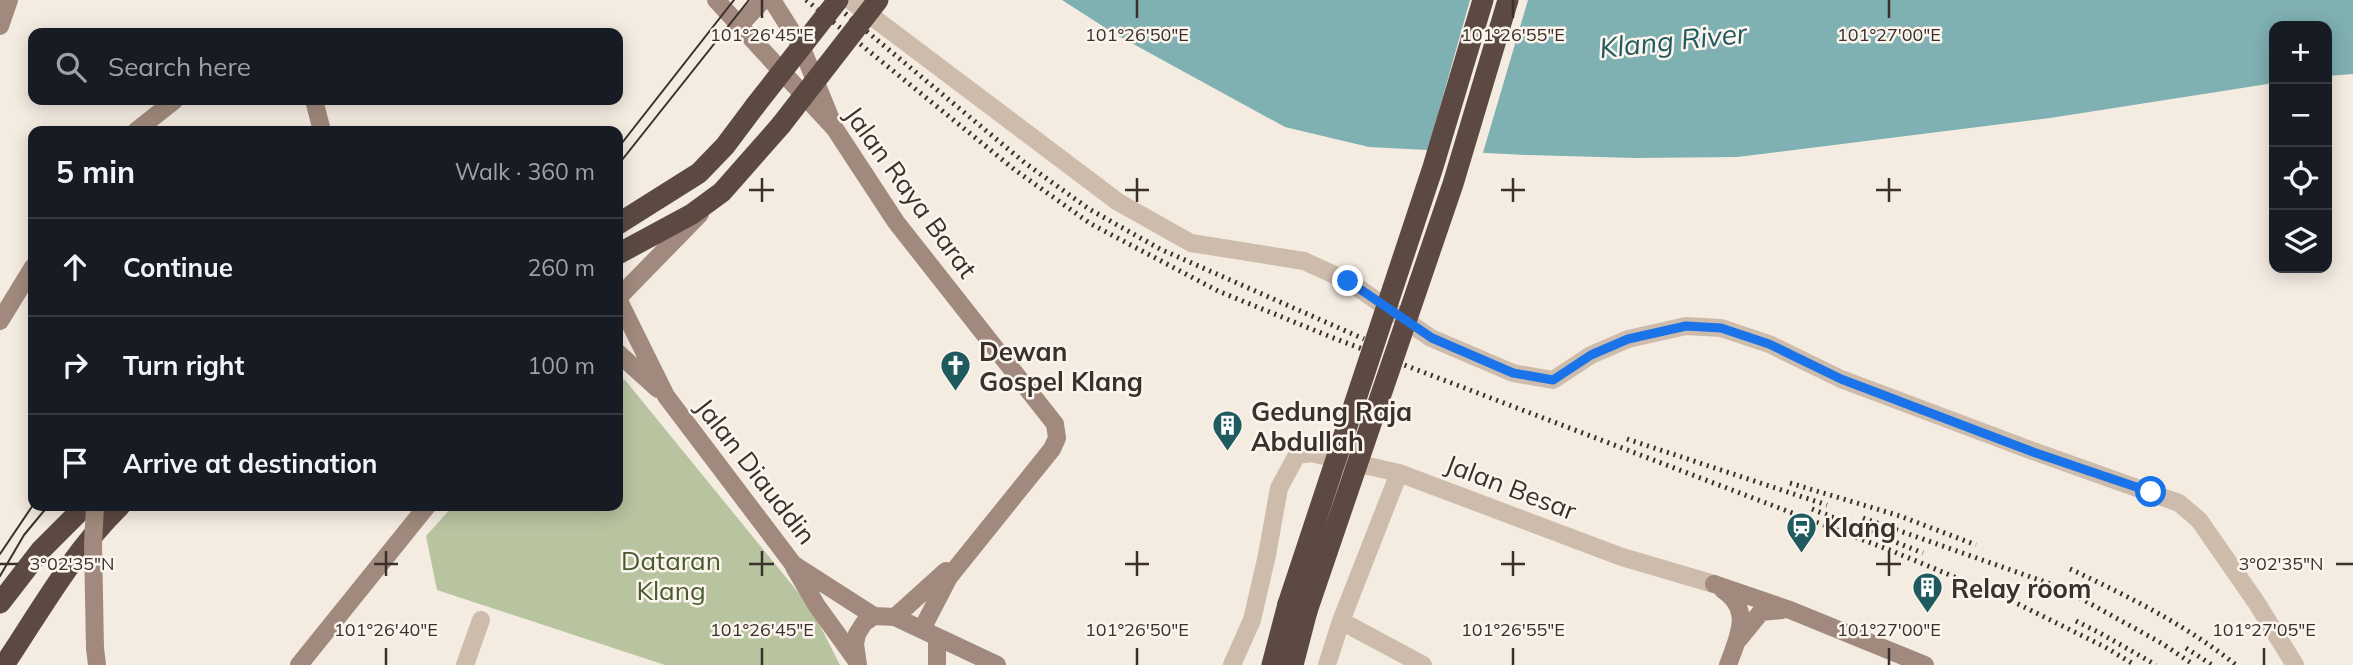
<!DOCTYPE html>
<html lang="en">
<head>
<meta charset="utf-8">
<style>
	body { margin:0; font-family:Mulish,sans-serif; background:#242831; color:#f1f3f6 }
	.controls { position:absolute; right:21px; top:21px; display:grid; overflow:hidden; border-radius:14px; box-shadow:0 4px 18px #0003 }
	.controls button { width:63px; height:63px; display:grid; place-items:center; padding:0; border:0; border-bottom:2px solid #363941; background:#171b24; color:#f1f3f6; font:35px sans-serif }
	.stop { position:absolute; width:21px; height:21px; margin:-16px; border:5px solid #1a73e8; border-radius:50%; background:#fff }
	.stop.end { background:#1a73e8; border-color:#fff; box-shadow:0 2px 7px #0008 }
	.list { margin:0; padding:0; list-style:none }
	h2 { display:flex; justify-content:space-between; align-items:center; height:91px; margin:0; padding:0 28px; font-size:30px }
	h2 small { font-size:23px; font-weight:400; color:#9ea1a6 }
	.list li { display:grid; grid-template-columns:46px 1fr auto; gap:21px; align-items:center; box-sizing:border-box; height:98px; padding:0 28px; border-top:2px solid #363941 }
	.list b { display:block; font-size:26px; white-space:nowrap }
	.list em { font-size:23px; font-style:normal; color:#9ea1a6 }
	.icon { flex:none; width:38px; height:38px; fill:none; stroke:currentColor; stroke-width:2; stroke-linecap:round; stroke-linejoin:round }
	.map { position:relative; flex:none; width:2353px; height:665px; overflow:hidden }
	.search { position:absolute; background:#171b24; box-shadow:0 4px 18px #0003; left:28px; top:28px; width:595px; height:77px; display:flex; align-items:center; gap:18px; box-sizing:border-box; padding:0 24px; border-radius:14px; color:#9ea1a6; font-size:26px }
	.panel { position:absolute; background:#171b24; box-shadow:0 4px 18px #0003; left:28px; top:126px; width:595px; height:385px; border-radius:14px }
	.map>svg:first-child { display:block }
	.green { fill:#b8c4a0 }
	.water { fill:#7fb0b2 }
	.pier { fill:#f4ebe1 }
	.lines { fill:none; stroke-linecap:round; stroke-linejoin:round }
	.street { stroke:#cdbbac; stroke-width:18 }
	.secondary { stroke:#a18a7d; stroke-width:18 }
	.highway { stroke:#5c4a42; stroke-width:21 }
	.tram { stroke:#3b302b; stroke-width:2 }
	.rail { stroke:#3b302b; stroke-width:5; stroke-dasharray:2 5; stroke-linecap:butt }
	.secondary-bridge { stroke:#a18a7d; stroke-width:18 }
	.highway-bridge { stroke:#5c4a42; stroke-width:21 }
	.route { stroke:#1a73e8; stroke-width:9 }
	.ticks { fill:none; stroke:#3b302b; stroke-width:2.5 }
	.labels { text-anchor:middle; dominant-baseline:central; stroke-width:5; stroke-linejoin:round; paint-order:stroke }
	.street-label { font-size:26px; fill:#3b302b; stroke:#fbf5ee }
	.poi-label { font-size:26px; font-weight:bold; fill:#3b302b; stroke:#fbf5ee; text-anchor:start }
	.park-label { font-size:26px; fill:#4a5a2e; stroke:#fbf5ee }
	.water-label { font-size:28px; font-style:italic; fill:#1f5a5e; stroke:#fbf5ee }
	.ticks-label { font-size:18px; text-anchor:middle; fill:#3b302b; stroke:#fbf5ee; stroke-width:5; stroke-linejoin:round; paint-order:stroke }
</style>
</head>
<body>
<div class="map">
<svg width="2353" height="665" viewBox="0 0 2353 665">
	<rect width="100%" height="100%" fill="#f4ebe1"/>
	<path class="green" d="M618 377 625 380 811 608 840 665H665L437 590 426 536 453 506H618Z"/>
	<path class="water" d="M1062 0H2353V74L2327 76V26H2274V83L2050 118 1737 157 1635 158 1528 155 1369 147 1285 127 1115 34Z"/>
	<path class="pier" d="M1470 0H1528L1482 156 1427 153Z"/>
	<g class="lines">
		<path class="street" d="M850 0 1118 202 1191 243 1304 261 1348 281 1431 338 1513 373 1553 380 1591 355 1628 339 1686 326 1721 328 1769 344 1841 379 2033 451 2179 503 2199 520 2256 602 2295 665
			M1341 621 1423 665
			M465 665 481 620
			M1232 665 1252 620 1267 555 1279 488 1297 455 1311 453 1399 473 1622 557 1714 584
			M1327 665 1341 621 1399 473"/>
		<path class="secondary" d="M716 0 835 129 896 222 1055 424 1057 438 1052 449 949 577 922 629
			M772 0 801 46 832 122
			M740 25 763 0
			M0 26 9 0
			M314 100 322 131
			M136 131 175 100
			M618 298 700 214
			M618 299 666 396 793 564 874 616
			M0 321 33 267
			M618 353 658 389
			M794 567 817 606 856 660
			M1714 584 1790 610 1925 665
			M1723 590C1753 610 1738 637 1728 665
			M895 617 946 571
			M1739 639 1761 612 1782 610
			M95 648 97 665
			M299 665 427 506
			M858 665 855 644 857 634 864 623 874 616 895 617 997 665
			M937 665V637"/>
		<path class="highway" d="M618 224 699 173 725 146 755 106
			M618 254 692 214 722 192 781 125
			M0 603 41 550 85 506
			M4 665C41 610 72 553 120 506
			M1272 665 1288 604
			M1293 665 1307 611"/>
		<path class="tram" d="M618 148 734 0
			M618 165 749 0
			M0 554 33 505
			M0 576 24 535 48 506"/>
		<path class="rail" d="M806 0 1015 170 1091 224 1218 291 1331 337 1892 551 2010 600 2105 647 2135 665
			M829 0 1025 163 1089 209 1160 249 1364 339
			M1627 439 1827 505
			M1790 483 1900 516 1976 545
			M1812 509 1923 553
			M1863 518 2062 588 2163 644 2194 665
			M2070 569C2128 596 2186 625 2236 665
			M2076 621 2100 633 2156 665
			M2186 648 2212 665"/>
		<path class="secondary-bridge" d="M95 648 93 544 95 506"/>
		<path class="highway-bridge" d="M755 106 838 0
			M781 125 878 0
			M1288 604 1433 167 1483 0
			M1307 611 1453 184 1508 0"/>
	</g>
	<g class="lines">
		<path class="route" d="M1348 281 1432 338 1513 373 1553 380 1591 355 1628 339 1686 326 1721 328 1769 344 1841 379 2033 452 2151 492"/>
	</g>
	<path class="ticks" d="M762 0V18M1137 0V18M1513 0V18M1889 0V18M762 178V202M1137 178V202M1513 178V202M1889 178V202M749 190H774M1125 190H1149M1501 190H1525M1876 190H1901M386 551V576M762 551V576M1137 551V576M1513 551V576M1889 551V576M0 564H18M374 564H398M749 564H774M1125 564H1149M1501 564H1525M1876 564H1901M2336 564H2353M386 648V665M762 648V665M1137 648V665M1513 648V665M1889 648V665M2264 648V665"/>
	<defs>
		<symbol id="church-pin" viewBox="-11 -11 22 30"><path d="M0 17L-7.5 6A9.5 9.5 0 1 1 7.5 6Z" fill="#1f5a5e" stroke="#fbf5ee"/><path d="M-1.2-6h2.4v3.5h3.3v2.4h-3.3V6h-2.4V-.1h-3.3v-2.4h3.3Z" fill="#fff"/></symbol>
		<symbol id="building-pin" viewBox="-11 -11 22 30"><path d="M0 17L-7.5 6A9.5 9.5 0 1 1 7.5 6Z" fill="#1f5a5e" stroke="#fbf5ee"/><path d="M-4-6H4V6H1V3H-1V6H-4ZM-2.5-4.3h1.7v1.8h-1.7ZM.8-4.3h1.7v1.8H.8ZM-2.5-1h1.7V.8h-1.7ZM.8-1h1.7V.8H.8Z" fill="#fff"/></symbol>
		<symbol id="station-pin" viewBox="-11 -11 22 30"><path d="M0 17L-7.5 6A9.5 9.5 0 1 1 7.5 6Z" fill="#1f5a5e" stroke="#fbf5ee"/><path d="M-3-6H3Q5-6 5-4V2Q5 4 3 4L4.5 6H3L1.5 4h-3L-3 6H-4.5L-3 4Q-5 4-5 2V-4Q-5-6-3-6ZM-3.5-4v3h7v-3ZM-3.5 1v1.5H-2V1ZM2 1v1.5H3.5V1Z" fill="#fff"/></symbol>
	</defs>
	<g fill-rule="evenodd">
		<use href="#church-pin" x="938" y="348" width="35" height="47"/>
		<use href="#building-pin" x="1210" y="408" width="35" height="47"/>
		<use href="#station-pin" x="1784" y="510" width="35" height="47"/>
		<use href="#building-pin" x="1910" y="570" width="35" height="47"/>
	</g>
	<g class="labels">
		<g class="street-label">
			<text transform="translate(911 192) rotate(54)">Jalan Raya Barat</text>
			<text transform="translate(756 471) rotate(52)">Jalan Diauddin</text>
			<text transform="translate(1511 487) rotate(21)">Jalan Besar</text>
		</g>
		<g class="poi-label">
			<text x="979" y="351">Dewan<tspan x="979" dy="30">Gospel Klang</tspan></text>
			<text x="1251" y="411">Gedung Raja<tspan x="1251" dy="30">Abdullah</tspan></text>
			<text x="1824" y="527">Klang</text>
			<text x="1951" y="588">Relay room</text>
		</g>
		<g class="park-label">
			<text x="671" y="560">Dataran<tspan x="671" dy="30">Klang</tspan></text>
		</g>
		<g class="water-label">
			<text transform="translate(1673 40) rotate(-6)">Klang River</text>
		</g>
	</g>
	<g class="ticks-label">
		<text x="762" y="41">101°26'45"E</text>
		<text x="1137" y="41">101°26'50"E</text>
		<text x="1513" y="41">101°26'55"E</text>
		<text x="1889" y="41">101°27'00"E</text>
		<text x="72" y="570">3°02'35"N</text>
		<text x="2281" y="570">3°02'35"N</text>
		<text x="386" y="636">101°26'40"E</text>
		<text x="762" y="636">101°26'45"E</text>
		<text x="1137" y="636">101°26'50"E</text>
		<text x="1513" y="636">101°26'55"E</text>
		<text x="1889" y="636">101°27'00"E</text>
		<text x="2264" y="636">101°27'05"E</text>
	</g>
</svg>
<div class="controls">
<button>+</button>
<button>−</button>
<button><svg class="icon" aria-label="locate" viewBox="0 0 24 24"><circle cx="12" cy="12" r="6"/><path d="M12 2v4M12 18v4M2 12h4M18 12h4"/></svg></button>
<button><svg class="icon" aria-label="layers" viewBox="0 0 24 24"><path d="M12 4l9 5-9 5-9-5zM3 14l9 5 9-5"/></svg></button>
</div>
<div class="stop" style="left:2151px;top:492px"></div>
<div class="stop end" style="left:1348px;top:281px"></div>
<div class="search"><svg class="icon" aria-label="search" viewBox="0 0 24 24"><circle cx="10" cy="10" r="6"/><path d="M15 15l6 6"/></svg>Search here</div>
<section class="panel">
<h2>5 min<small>Walk · 360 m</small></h2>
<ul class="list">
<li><svg class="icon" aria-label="ahead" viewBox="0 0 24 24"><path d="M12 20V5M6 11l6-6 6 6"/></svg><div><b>Continue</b></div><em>260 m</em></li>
<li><svg class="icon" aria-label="right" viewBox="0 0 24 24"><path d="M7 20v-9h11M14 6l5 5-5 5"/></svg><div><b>Turn right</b></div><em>100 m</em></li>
<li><svg class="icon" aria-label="arrive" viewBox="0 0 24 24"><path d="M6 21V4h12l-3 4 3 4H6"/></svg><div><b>Arrive at destination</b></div></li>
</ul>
</section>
</div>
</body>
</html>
